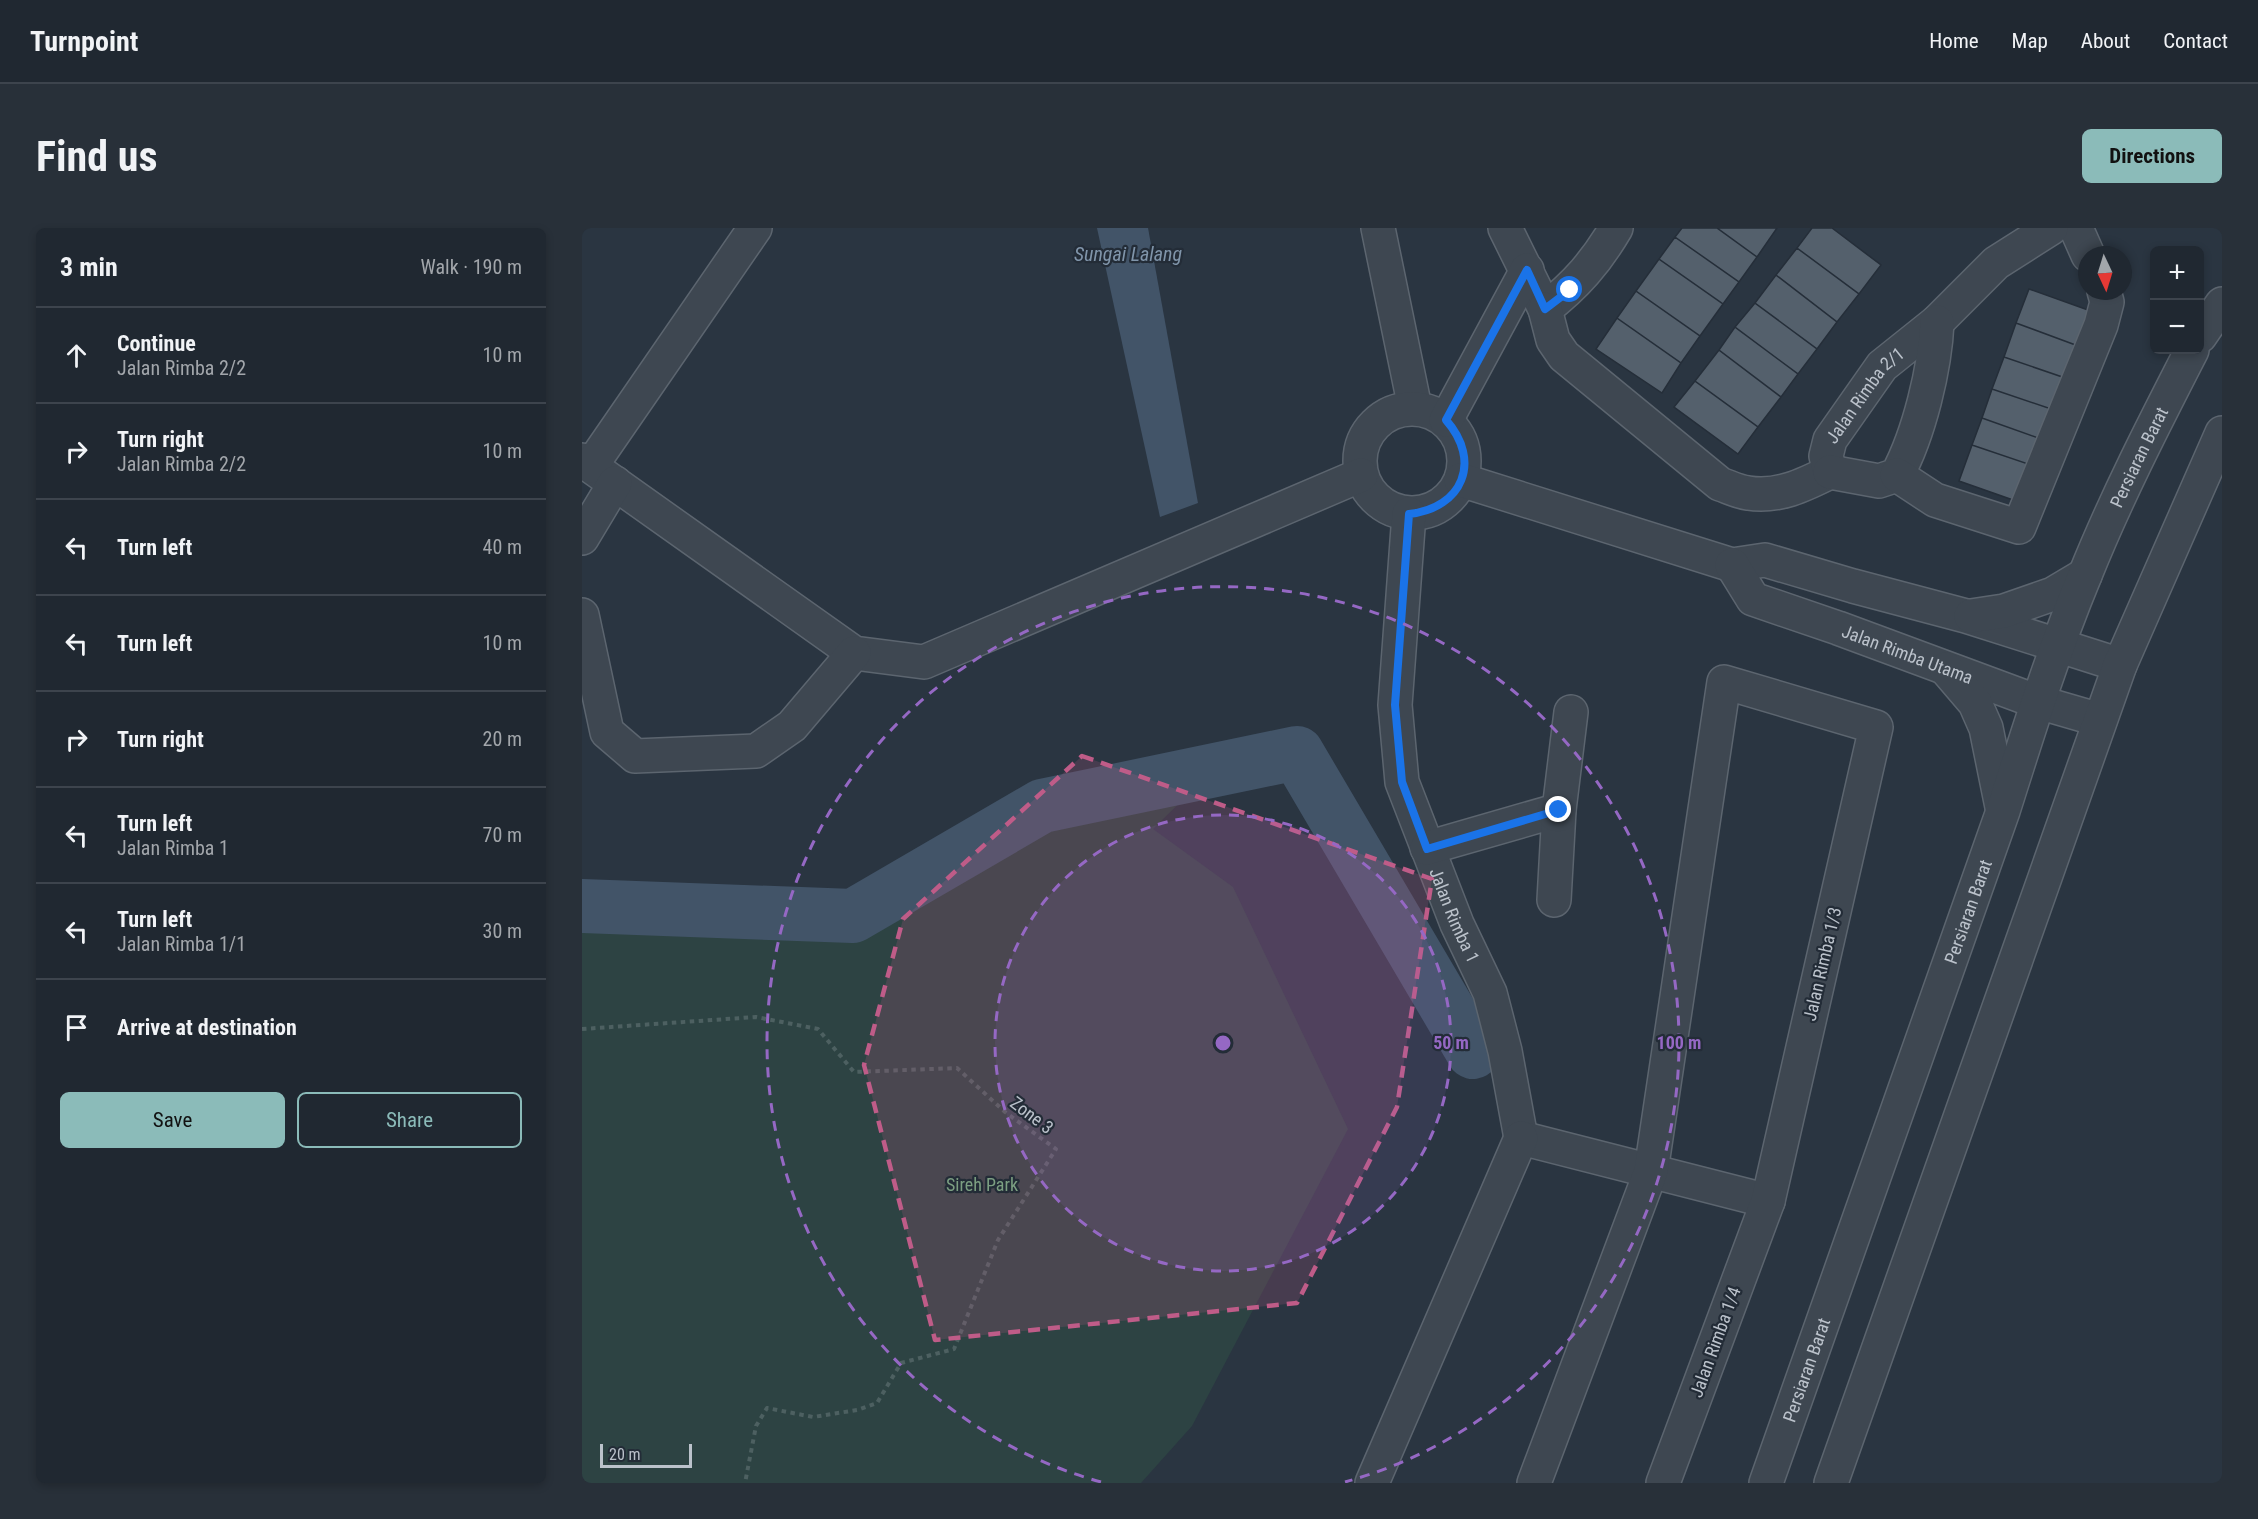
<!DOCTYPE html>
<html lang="en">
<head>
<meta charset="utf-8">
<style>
	body { margin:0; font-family:"Roboto Condensed",sans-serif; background:#283039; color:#f1f3f6 }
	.controls { position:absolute; right:18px; top:18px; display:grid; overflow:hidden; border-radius:9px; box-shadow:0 3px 9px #0003 }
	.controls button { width:54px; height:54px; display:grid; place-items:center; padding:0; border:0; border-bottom:2px solid #3d444d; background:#202831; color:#f1f3f6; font:30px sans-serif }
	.compass { position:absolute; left:1496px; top:18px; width:54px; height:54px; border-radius:50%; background:#202831; box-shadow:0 3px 9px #0003; rotate:176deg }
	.scale { position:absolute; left:18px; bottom:15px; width:92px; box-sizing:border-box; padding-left:6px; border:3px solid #bbc2cb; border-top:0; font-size:16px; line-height:21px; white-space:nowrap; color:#bbc2cb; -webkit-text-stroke:4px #232c37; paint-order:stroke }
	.stop { position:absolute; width:18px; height:18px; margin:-14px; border:4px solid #1a73e8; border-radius:50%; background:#fff }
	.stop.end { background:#1a73e8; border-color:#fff; box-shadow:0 2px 6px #0008 }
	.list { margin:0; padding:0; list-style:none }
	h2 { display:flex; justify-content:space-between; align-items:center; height:78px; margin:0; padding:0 24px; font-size:26px }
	h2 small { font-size:20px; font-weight:400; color:#a2a6ab }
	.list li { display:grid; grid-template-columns:39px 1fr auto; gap:18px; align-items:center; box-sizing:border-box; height:96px; padding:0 24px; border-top:2px solid #3d444d }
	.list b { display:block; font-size:22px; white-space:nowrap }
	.list p { margin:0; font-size:20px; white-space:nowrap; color:#a2a6ab }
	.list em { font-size:20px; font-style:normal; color:#a2a6ab }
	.actions { display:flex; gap:12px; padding:18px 24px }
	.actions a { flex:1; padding:14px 0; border:2px solid #8bbbb9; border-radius:9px; text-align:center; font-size:21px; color:#8bbbb9 }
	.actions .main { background:#8bbbb9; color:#111 }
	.icon { flex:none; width:33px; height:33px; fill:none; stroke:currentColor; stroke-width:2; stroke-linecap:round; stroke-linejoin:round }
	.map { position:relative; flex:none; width:1640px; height:1255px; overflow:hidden; border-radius:9px }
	header { display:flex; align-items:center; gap:36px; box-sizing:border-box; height:84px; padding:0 30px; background:#202831; border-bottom:2px solid #3d444d }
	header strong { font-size:28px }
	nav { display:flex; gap:33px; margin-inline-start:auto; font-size:21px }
	.intro { display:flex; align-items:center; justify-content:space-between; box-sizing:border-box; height:144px; padding:0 36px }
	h1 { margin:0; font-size:42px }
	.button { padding:15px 27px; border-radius:9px; background:#8bbbb9; color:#111; font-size:21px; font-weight:700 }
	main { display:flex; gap:36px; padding:0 36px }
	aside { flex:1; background:#202831; border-radius:9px; box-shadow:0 3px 9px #0003 }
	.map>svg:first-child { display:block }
	.green { fill:#2d4343 }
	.water { fill:#425468 }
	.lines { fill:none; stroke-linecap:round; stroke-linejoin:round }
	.river { stroke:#425468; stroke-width:54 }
	.building { fill:#54606c; stroke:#252e39; stroke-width:1.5 }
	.minor-casing { stroke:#5c656f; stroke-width:36 }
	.path { stroke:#4d6061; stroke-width:4; stroke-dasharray:4.5 4.5; stroke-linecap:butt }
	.minor { stroke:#3e4751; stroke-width:33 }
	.route { stroke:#1a73e8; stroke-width:8 }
	.marked { fill:#bf5c88; fill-opacity:0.2; stroke:#bf5c88; stroke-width:4.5; stroke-dasharray:12 8; stroke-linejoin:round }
	.ring { fill:none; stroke:#9568c4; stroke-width:3; stroke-dasharray:10 8 }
	.labels { text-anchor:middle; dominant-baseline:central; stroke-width:4.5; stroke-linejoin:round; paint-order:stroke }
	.street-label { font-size:18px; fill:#bbc2cb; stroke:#232c37 }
	.park-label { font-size:18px; fill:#7c9f82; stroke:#232c37 }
	.water-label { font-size:20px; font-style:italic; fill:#8095aa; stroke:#232c37 }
	.centre { fill:#9568c4; stroke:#232c37; stroke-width:3 }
	.ring-label { font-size:18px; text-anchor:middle; font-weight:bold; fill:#9568c4; stroke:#232c37; stroke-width:4.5; stroke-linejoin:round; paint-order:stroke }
</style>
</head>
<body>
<header>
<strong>Turnpoint</strong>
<nav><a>Home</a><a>Map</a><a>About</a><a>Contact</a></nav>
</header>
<div class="intro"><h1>Find us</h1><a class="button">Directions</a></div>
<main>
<aside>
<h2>3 min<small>Walk · 190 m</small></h2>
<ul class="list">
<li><svg class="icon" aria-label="ahead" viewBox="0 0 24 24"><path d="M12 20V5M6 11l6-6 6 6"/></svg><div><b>Continue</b><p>Jalan Rimba 2/2</p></div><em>10 m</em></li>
<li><svg class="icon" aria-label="right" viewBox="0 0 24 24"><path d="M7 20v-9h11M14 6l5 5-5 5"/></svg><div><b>Turn right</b><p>Jalan Rimba 2/2</p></div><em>10 m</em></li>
<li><svg class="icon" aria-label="left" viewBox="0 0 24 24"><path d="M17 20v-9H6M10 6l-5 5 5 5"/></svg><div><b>Turn left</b></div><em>40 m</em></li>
<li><svg class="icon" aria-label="left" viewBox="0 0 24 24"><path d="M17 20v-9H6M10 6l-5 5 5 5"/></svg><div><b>Turn left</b></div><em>10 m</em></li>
<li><svg class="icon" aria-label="right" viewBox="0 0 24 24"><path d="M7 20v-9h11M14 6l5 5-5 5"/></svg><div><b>Turn right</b></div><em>20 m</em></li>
<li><svg class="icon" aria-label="left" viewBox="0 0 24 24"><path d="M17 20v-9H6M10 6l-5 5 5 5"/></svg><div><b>Turn left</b><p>Jalan Rimba 1</p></div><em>70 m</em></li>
<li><svg class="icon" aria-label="left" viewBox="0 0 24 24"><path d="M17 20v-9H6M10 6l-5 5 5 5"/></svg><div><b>Turn left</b><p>Jalan Rimba 1/1</p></div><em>30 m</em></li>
<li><svg class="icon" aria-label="arrive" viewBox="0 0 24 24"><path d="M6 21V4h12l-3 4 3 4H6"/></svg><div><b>Arrive at destination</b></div></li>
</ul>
<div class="actions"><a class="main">Save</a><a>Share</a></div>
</aside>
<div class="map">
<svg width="1640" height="1255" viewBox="0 0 1640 1255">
	<rect width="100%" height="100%" fill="#2a3541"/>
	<path class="green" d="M630 543 571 601 651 659 766 901 610 1198 559 1255H0V678L271 688 460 578Z"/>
	<path class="water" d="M515 0H566L616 275 578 289Z"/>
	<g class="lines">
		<path class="river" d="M0 678 271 688 460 578 715 525 891 824"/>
	</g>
	<path class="building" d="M1100 0H1135L1175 29 1157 54 1093 9Z
		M1135 0H1195L1175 29Z
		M1230 0H1250L1299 37 1277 66 1215 20Z
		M1093 9 1157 54 1141 76 1077 31Z
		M1215 20 1277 66 1255 94 1194 47Z
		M1077 31 1141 76 1118 108 1054 63Z
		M1194 47 1255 94 1235 121 1173 75Z
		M1447 61 1520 87 1507 122 1434 95Z
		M1054 63 1118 108 1099 135 1035 90Z
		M1173 75 1235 121 1216 146 1153 99Z
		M1035 90 1099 135 1080 165 1014 121Z
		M1434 95 1507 122 1495 154 1422 129Z
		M1153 99 1216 146 1199 169 1137 122Z
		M1137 122 1199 169 1176 199 1113 153Z
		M1422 129 1495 154 1484 186 1410 161Z
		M1113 153 1176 199 1156 226 1092 179Z
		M1410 161 1484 186 1473 216 1400 190Z
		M1400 190 1473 216 1464 242 1390 217Z
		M1390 217 1464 242 1451 279 1377 253Z"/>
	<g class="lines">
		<defs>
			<g id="minor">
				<path d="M796 0 833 180"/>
				<path d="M923 0 963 81C994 57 1014 34 1034 0"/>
				<path d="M1494 0 1506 27"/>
				<path d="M963 81 971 112 982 128 1138 256C1147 259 1157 264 1166 265 1196 270 1222 257 1248 244"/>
				<path d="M1618 108 1640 76"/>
				<circle cx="830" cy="233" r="52"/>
				<path d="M864 192 945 42"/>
				<path d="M0 232 272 425 342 434 779 247"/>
				<path d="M9 238 173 0"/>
				<path id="s1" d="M1248 244 1244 228 1248 212 1300 138 1355 94 1414 35 1469 0"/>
				<path d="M1248 244 1297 253 1315 247C1337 206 1353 141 1355 94"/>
				<path d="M1315 247 1353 272 1437 299 1519 97 1525 74 1522 63"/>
				<path d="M879 252 1150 337 1183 332 1271 358 1384 388 1538 437"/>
				<path id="s2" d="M827 286 813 477 820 554 875 696 908 765 923 823 939 910"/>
				<path d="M0 310 33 255"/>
				<path id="s3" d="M1150 337 1171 371 1256 400 1456 474 1518 492"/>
				<path d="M0 387 25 504 53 528 174 523 210 498 272 425"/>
				<path d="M1389 388 1422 383 1471 366 1503 347"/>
				<path d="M1364 441 1393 475 1404 500 1420 579"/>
				<path d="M845 620 977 582"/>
				<path d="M972 672 977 582 989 484"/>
				<path d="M939 910 1186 973"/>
				<path d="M790 1255 939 910"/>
				<path d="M952 1255 1069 943 1142 454 1294 499 1186 973 1081 1255"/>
				<path id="s4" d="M1184 1255 1421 583C1446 504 1471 424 1503 347 1534 270 1572 196 1610 122"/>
				<path d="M1249 1255 1538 437 1640 205"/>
			</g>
		</defs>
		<use href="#minor" class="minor-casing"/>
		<path class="path" d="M0 801 174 789 236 801 272 844 375 840 423 884 474 921 416 1012 372 1121 319 1135 295 1175 275 1182 231 1189 185 1180 174 1198 163 1255"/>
		<use href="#minor" class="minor"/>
	</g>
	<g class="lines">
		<path class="route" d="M977 582 845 621 820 554 813 477 827 286C881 280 900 233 864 192L945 42 963 81 988 62"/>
	</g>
	<path class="marked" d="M500 528 850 651 815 879 715 1075 353 1112 282 837 321 691Z"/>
	<circle cx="641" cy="815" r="228" fill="#9568c4" fill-opacity=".12"/>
	<g class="ring">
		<circle cx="641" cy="815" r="228"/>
		<path d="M519 1254A456 456 0 1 1 763 1254"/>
	</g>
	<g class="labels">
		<g class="street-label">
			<text stroke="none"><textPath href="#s1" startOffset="90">Jalan Rimba 2/1</textPath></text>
			<text stroke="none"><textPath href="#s4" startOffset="1092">Persiaran Barat</textPath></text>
			<text stroke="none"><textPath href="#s3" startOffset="204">Jalan Rimba Utama</textPath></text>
			<text stroke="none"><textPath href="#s4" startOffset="606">Persiaran Barat</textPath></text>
			<text stroke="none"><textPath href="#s2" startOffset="412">Jalan Rimba 1</textPath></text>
			<text transform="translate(1240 736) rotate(-77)">Jalan Rimba 1/3</text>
			<text transform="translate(450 887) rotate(37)">Zone 3</text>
			<text transform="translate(1133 1114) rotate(-70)">Jalan Rimba 1/4</text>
			<text stroke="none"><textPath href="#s4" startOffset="120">Persiaran Barat</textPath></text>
		</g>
		<g class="park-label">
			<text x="400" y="956">Sireh Park</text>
		</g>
		<g class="water-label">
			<text x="546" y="26">Sungai Lalang</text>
		</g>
	</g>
	<circle cx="641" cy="815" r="9" class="centre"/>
	<g class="ring-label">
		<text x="869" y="821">50 m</text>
		<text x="1097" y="821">100 m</text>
	</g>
</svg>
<div class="controls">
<button>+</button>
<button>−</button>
</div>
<svg class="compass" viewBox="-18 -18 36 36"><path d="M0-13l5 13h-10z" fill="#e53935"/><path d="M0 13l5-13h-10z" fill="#a2a6ab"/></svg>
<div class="scale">20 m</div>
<div class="stop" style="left:988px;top:62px"></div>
<div class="stop end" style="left:977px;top:582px"></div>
</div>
</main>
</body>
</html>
